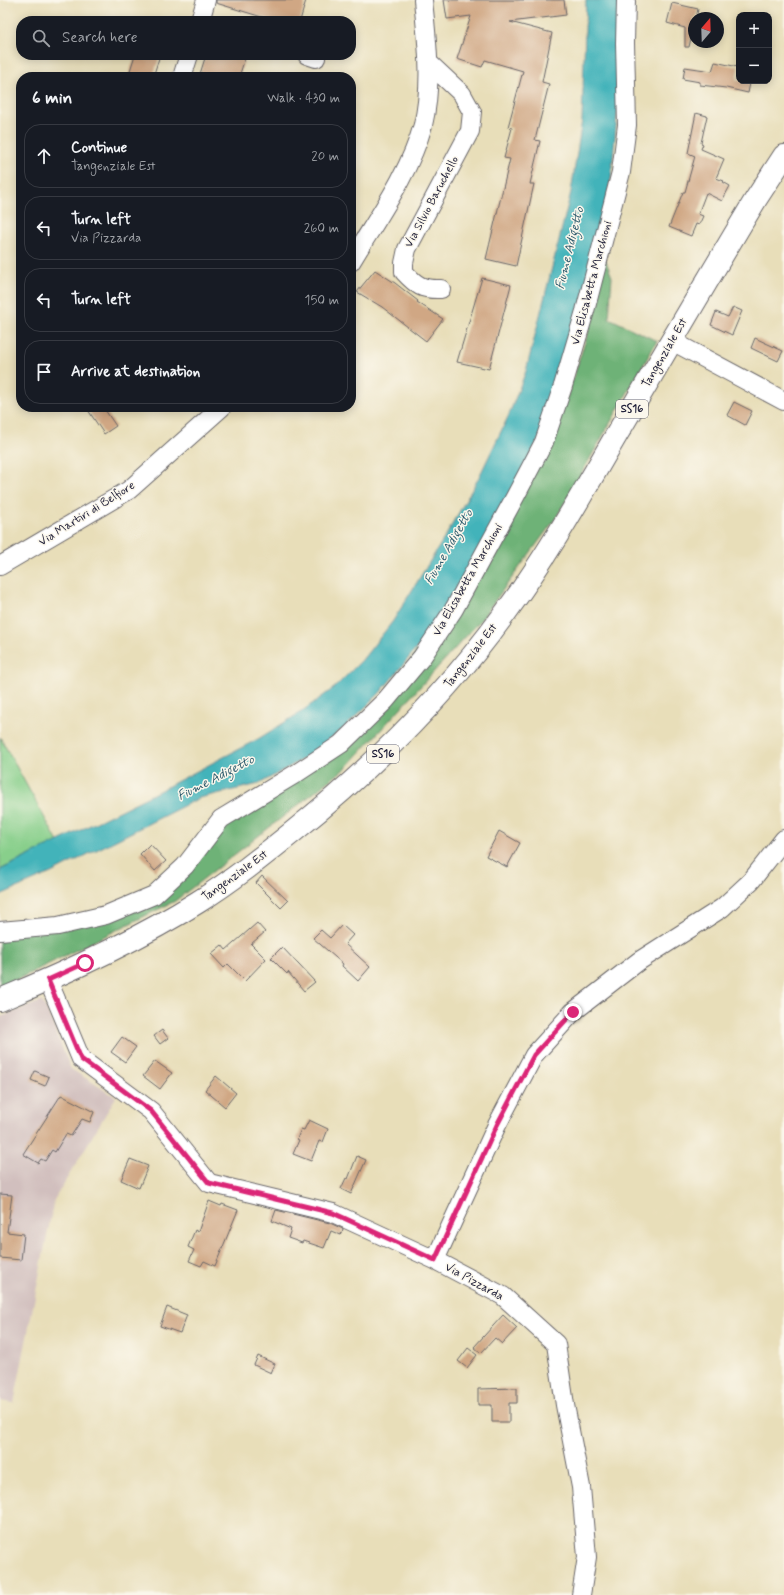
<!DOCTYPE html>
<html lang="en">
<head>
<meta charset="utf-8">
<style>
	body { margin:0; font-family:Mynerve,sans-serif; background:#242831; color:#f1f3f6 }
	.controls { position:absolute; right:12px; top:12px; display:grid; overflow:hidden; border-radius:8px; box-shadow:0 2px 10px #0003 }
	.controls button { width:36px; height:36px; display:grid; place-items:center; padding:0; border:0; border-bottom:1px solid #363941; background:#171b24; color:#f1f3f6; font:20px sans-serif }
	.compass { position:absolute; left:688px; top:12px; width:36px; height:36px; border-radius:50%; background:#171b24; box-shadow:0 2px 10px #0003; rotate:19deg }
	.stop { position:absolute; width:12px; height:12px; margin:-9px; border:3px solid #db2777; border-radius:50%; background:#fff }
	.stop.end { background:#db2777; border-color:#fff; box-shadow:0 1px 4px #0008 }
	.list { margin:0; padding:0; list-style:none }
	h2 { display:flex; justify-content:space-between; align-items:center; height:52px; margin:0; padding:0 16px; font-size:17px }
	h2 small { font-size:13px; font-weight:400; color:#9ea1a6 }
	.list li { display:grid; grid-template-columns:26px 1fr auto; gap:12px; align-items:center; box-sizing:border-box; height:64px; margin:0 8px 8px; padding:0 8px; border:1px solid #363941; border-radius:16px }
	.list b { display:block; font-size:15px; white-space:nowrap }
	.list p { margin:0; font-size:13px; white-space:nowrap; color:#9ea1a6 }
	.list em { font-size:13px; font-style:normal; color:#9ea1a6 }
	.icon { flex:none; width:22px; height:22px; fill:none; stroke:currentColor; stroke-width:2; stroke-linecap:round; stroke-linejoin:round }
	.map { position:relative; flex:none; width:784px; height:1595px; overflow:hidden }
	.search { position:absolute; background:#171b24; box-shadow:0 2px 10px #0003; left:16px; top:16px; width:340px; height:44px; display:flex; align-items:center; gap:10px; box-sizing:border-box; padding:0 14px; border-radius:16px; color:#9ea1a6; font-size:15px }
	.panel { position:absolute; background:#171b24; box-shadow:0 2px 10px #0003; left:16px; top:72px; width:340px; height:340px; border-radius:16px }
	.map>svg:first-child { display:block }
	.industrial { fill:#d1bfbe }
	.green { fill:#88cf8b; stroke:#557863 }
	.forest { fill:#6eb277; stroke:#486a59 }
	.water { fill:#43b3ba; stroke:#326a7a }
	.building { fill:#d0a784 }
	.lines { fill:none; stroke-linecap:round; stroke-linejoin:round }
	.minor-casing { stroke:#676467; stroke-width:20 }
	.major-casing { stroke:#676467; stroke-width:24 }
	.minor { stroke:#fff; stroke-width:18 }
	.major { stroke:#fff; stroke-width:22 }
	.route { stroke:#db2777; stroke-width:5 }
	.labels { text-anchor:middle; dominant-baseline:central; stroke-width:3; stroke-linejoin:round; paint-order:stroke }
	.shield { fill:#fbf7ec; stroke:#636270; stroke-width:1 }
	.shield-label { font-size:11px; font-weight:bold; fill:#22223b }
	.street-label { font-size:12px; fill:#22223b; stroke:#fbf7ec }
	.water-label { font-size:13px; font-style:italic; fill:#2f5c6e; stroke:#fbf7ec }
</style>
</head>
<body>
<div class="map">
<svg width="784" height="1595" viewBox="0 0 784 1595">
	<rect width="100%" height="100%" fill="#fbf7ec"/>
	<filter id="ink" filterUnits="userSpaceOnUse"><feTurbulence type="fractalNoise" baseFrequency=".025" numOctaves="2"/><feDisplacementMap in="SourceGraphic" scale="8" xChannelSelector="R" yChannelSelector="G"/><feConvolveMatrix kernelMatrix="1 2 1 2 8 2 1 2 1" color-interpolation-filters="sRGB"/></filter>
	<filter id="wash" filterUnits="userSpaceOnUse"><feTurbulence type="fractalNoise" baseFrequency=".012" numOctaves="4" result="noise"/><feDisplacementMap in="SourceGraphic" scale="16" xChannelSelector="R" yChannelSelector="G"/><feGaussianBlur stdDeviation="0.9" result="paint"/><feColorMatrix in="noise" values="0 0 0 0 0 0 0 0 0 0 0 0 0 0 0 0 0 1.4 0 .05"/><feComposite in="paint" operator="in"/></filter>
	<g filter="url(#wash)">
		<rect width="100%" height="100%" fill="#e8deb9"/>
		<path class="industrial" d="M42 1001 47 1011 71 1069 116 1097 54 1200 14 1403 0 1401V1017Z"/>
		<path class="green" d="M0 737 58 842 0 870Z"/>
		<path class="forest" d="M605 259 612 277 609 318 657 341 556 518 480 621 347 767 175 901 0 988V934L153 898 223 822 379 714 563 409 588 333Z"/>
		<path class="water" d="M586 0H620L618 105 611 179 590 277 543 431 494 528 430 632 379 694 343 729 303 759 259 784 199 798 51 873 0 895V870L159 791 258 739 298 714 334 688 362 660 393 621 445 537 478 479 508 417 526 371 571 192 582 120Z"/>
		<g id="blocks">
			<path class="building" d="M216 0H306L300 21H275L216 3Z
				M444 0H564L566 15 510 22 552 33 542 82 549 84 535 140 540 141 530 184H534L516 266 486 259 510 159 504 158 512 128 508 127 523 71 485 60 482 67 457 59 471 16 447 19Z
				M672 3 698 9 696 18H694V25L689 47H685V28L667 23Z
				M135 55H160L153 77H128Z
				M206 55H246L239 77H199Z
				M715 62 738 67 736 80 750 83 748 93 726 88 700 85V82L683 79 685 67 712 71Z
				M696 113 707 116 701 143 703 144 701 149 724 159 716 178 724 181 723 182 730 186 722 201 706 193 698 214 703 216 699 225 696 224 691 236 669 227 683 192H685L695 156 688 153Z
				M375 270 395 283 418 301 417 302 443 319 426 341 382 307 357 292Z
				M482 278 511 285 489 369 457 362Z
				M733 307 742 311 732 335 711 325 716 312 728 317Z
				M755 338 783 351 778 361 751 348Z
				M734 402 752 411 745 425 727 415Z
				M86 407H103L116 426 104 434Z
				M499 831 520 843 507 867 486 856Z
				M150 844 166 861 155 871 140 854Z
				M262 876 288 901 281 908 256 883Z
				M257 923 265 932 251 944 266 959 245 981 228 964 224 968 211 954 222 945 226 950Z
				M342 925 353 935 345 944 370 967 358 981 342 966 343 964 313 938 321 930 330 938Z
				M282 947 315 982 304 991 288 972 287 974 271 958Z
				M162 1030 168 1038 160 1044 154 1036Z
				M122 1037 136 1047 125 1062 111 1052Z
				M155 1061 172 1073 160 1089 143 1076Z
				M35 1071 49 1077 45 1086 31 1080Z
				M216 1076 236 1093 225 1107 205 1090Z
				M61 1095 94 1112 90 1122 82 1119 71 1136 66 1134 55 1152 52 1150 45 1161 41 1159 38 1163 23 1154Z
				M309 1120 328 1129 323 1142 319 1141 311 1161 293 1154 299 1140 297 1139 301 1129 304 1130Z
				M357 1156 366 1160 351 1194 341 1189 346 1178 348 1179Z
				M130 1159 148 1166 139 1188 121 1180Z
				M0 1194 12 1195 7 1232 24 1234 21 1260 0 1258Z
				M209 1201 221 1206 222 1204 238 1210 215 1266 204 1261 201 1266 189 1261 194 1250 188 1247 195 1230 198 1232Z
				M276 1210 330 1223 343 1229 341 1235 331 1231 324 1248 303 1241 302 1243 288 1238 291 1229 272 1221Z
				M167 1307 187 1315 180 1333 160 1326Z
				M503 1315 517 1328 502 1344 495 1338 481 1353 474 1347Z
				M468 1348 477 1355 467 1368 458 1361Z
				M258 1356 275 1364 271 1373 254 1365Z
				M517 1388V1403H509V1422H492V1405H478V1389Z"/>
		</g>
	</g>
	<g filter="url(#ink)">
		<use href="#blocks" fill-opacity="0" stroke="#676467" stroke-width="1"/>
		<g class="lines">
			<defs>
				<path id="minor" d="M200 21 206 0
					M307 55 316 58
					M429 63 462 94 472 112 470 131 407 249 404 263V272C416 285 422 290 441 289
					M182 77 189 55
					M351 262C377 218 409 175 423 125 433 84 427 41 423 0
					M672 341 784 401
					M0 566 129 490 222 407
					M0 931 58 926 106 915 154 895 185 866 221 819 297 773 341 744 386 700 422 657 454 609 515 497 544 442 563 386 585 311 621 172 627 125 625 43 626 0
					M48 980 81 1059 151 1111 209 1183 333 1213 435 1260 503 1296 556 1344 565 1405 581 1487 587 1557 581 1595
					M435 1260 497 1125 534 1055 573 1012 639 961 722 908 751 881 784 839"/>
				<path id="major" d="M0 1000C68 972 136 941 198 902 232 881 263 856 294 831 375 766 445 696 506 612 548 555 582 494 617 434 663 356 709 277 756 199L784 156"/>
			</defs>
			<use href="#minor" class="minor-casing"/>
			<use href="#major" class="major-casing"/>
			<use href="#minor" class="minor"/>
			<use href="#major" class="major"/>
		</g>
	</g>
	<g class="lines" filter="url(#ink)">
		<path class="route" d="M85 963 48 980 81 1059 151 1111 209 1183 333 1213 435 1260 497 1125 534 1055 573 1012"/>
	</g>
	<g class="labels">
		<g class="shield">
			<rect x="616" y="400" width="32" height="18" rx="3"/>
			<rect x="367" y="745" width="32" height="18" rx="3"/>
		</g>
		<g class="shield-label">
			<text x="632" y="409">SS16</text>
			<text x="383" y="754">SS16</text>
		</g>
		<g class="street-label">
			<text transform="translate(432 202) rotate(-62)">Via Silvio Baruchello</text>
			<text transform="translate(592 283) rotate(-75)">Via Elisabetta Marchioni</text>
			<text transform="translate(665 353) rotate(-60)">Tangenziale Est</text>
			<text transform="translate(87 514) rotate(-32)">Via Martiri di Belfiore</text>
			<text transform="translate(468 580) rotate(-60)">Via Elisabetta Marchioni</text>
			<text transform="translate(471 656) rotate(-52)">Tangenziale Est</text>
			<text transform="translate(235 876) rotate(-36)">Tangenziale Est</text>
			<text transform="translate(474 1282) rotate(29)">Via Pizzarda</text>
		</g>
		<g class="water-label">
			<text transform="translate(570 248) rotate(-76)">Fiume Adigetto</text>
			<text transform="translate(449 547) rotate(-60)">Fiume Adigetto</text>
			<text transform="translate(216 778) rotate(-27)">Fiume Adigetto</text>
		</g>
	</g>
</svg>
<div class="controls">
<button>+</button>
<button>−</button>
</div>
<svg class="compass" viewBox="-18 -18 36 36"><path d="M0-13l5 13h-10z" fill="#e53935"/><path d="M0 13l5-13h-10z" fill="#9ea1a6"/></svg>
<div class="stop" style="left:85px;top:963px"></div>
<div class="stop end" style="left:573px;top:1012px"></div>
<div class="search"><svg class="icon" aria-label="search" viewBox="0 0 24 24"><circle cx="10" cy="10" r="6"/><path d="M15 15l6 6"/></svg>Search here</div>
<section class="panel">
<h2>6 min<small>Walk · 430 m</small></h2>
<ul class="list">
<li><svg class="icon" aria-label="ahead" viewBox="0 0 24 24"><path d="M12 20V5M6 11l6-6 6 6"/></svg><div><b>Continue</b><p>Tangenziale Est</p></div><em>20 m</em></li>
<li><svg class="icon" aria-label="left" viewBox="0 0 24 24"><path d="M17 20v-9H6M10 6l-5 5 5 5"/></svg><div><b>Turn left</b><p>Via Pizzarda</p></div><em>260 m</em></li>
<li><svg class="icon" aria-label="left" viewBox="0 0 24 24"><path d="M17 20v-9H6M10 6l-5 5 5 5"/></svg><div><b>Turn left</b></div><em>150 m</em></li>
<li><svg class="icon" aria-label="arrive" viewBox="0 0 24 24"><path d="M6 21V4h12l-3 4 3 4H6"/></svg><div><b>Arrive at destination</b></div></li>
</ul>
</section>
</div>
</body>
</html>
